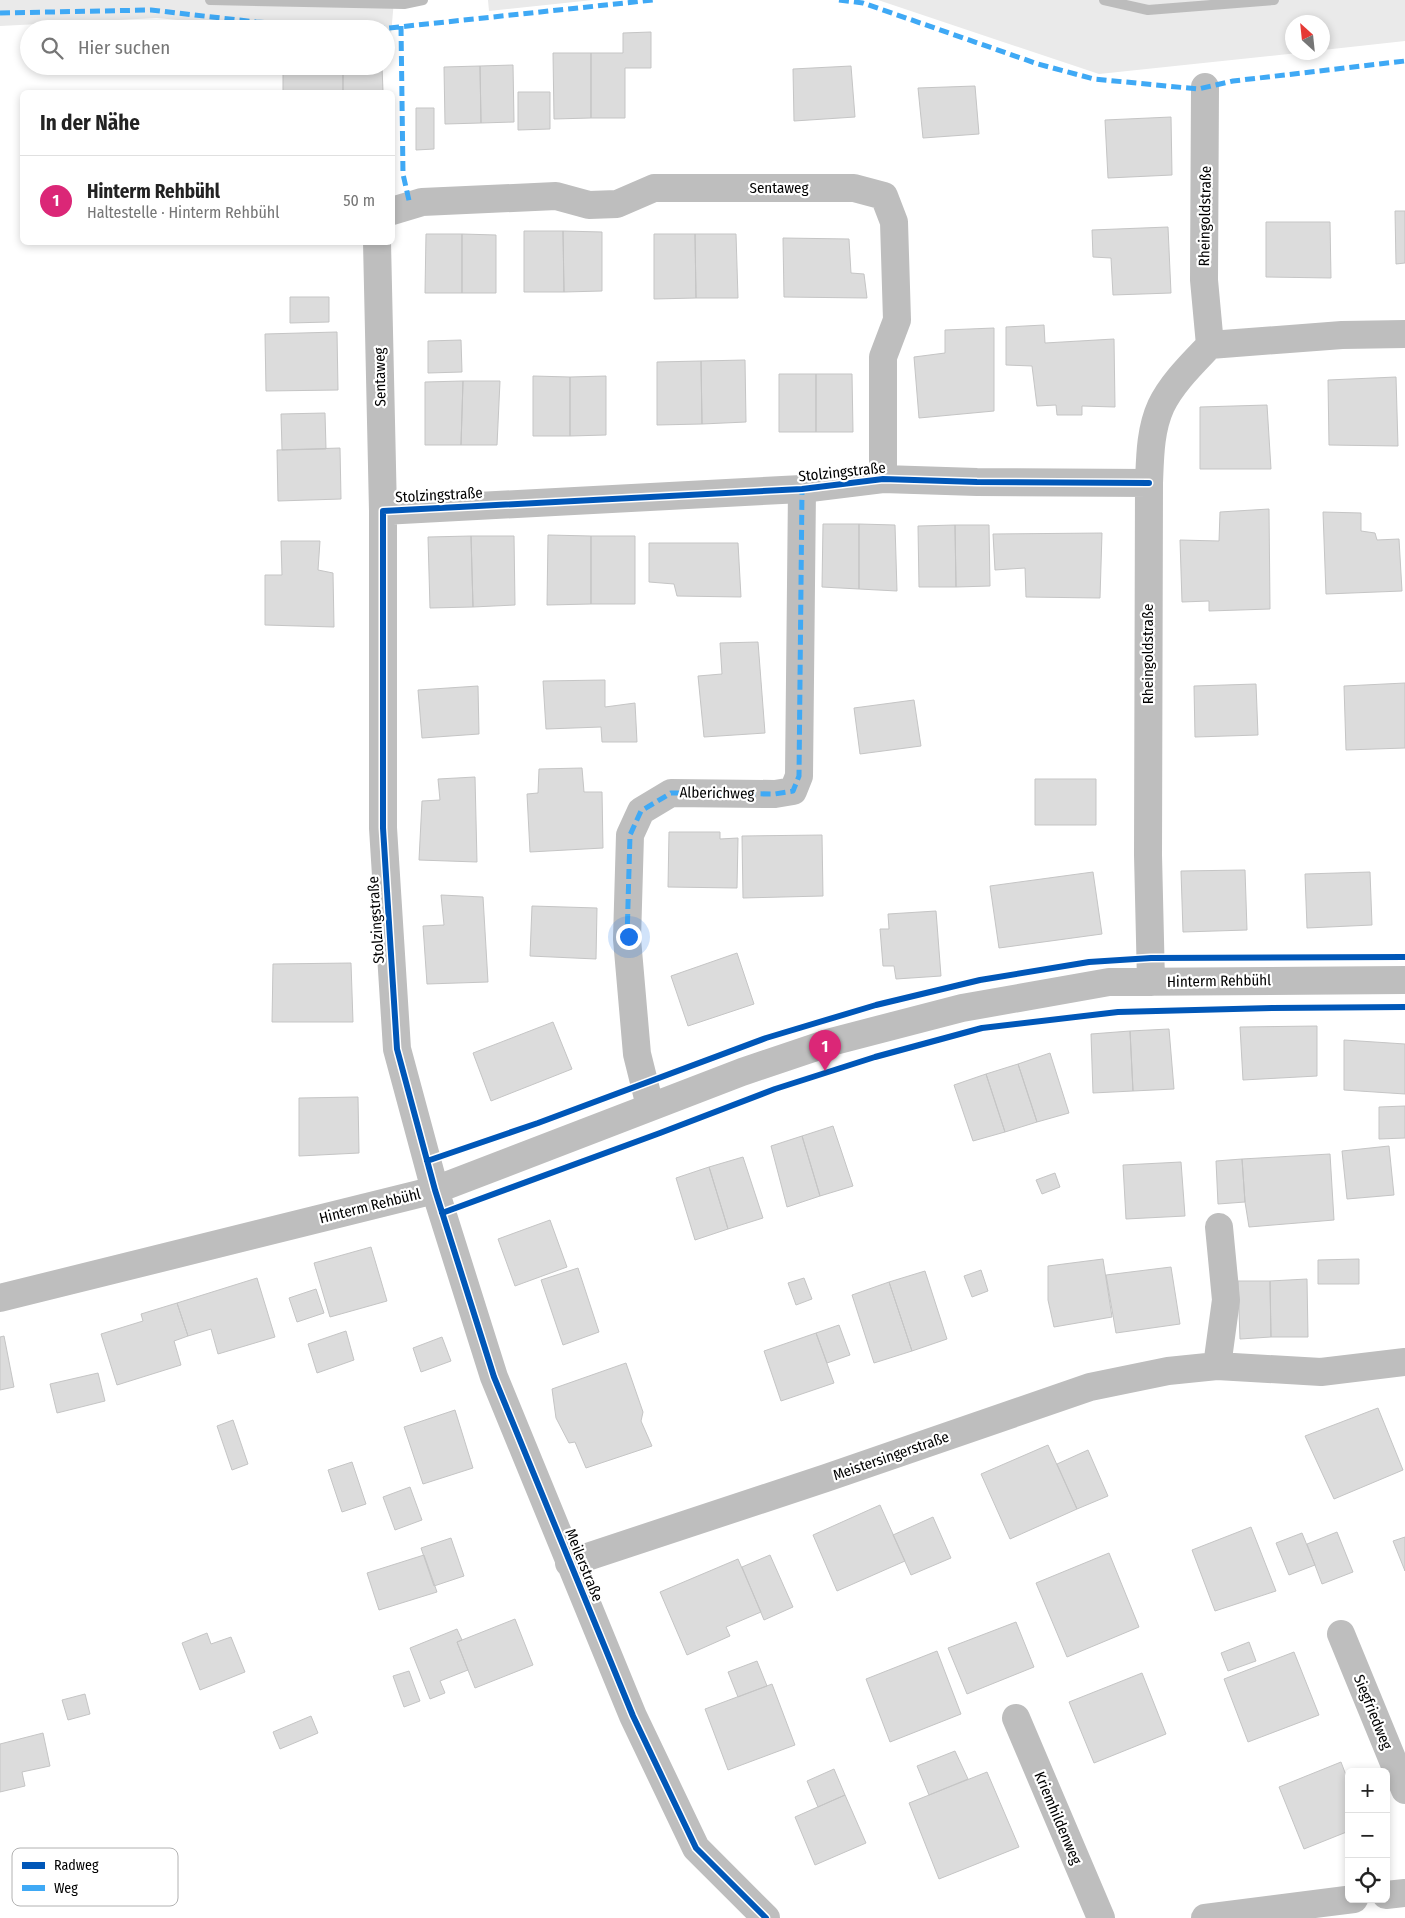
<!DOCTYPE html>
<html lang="de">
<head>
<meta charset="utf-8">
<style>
	body { margin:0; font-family:"Fira Sans Condensed",sans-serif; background:#f2f2f2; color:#222 }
	.controls { position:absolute; right:15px; bottom:15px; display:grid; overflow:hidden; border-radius:8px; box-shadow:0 2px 8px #0003 }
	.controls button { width:45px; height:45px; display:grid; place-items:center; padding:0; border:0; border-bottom:1px solid #e0e0e0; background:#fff; color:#222; font:25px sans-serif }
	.compass { position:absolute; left:1285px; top:15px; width:45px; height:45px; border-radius:50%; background:#fff; box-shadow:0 2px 8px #0003; rotate:333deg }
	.you { position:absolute; left:628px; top:936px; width:18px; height:18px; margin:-12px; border:4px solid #fff; border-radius:50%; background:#1a73e8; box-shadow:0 0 0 8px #1a73e833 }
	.badge { display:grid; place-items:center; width:32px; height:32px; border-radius:50%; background:#db2777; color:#fff; font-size:16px; font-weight:700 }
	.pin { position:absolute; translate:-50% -41px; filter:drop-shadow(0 1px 2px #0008) }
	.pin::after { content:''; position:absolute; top:26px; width:18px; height:15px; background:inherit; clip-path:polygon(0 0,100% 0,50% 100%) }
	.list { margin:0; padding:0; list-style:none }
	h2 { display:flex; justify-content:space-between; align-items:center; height:65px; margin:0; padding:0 20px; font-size:21px }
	h2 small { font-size:16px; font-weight:400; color:#767676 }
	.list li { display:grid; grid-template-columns:32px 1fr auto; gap:15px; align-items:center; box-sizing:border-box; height:90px; padding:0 20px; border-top:1px solid #e0e0e0 }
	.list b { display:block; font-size:19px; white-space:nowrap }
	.list p { margin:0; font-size:16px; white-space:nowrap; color:#767676 }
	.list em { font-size:16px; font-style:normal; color:#767676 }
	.icon { flex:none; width:28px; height:28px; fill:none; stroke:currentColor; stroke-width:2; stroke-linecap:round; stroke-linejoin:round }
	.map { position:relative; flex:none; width:1405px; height:1918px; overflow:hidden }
	.search { position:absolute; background:#fff; box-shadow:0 2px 8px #0003; left:20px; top:20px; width:375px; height:55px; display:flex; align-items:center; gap:12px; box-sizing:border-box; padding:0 18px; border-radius:28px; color:#767676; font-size:19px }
	.panel { position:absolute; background:#fff; box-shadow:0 2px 8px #0003; left:20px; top:90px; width:375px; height:155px; border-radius:8px }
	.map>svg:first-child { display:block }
	.green { fill:#eaeaea }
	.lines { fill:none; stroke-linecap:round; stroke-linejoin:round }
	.stream { stroke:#bcbcbc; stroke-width:10 }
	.building { fill:#dcdcdc; stroke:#c5c5c5 }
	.street { stroke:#bebebe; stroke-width:28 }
	.quiet { stroke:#3fa9f5; stroke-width:5; stroke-dasharray:10 5; stroke-linecap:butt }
	.cycleway-casing { stroke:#fff; stroke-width:9 }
	.cycleway { stroke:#0057b8; stroke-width:6 }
	.labels { text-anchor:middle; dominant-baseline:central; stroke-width:4.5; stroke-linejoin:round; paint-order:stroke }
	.street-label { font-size:15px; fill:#000; stroke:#fff }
	.key { fill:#fff; stroke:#b2b2b2; stroke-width:1 }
	.key-label { font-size:14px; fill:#000 }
</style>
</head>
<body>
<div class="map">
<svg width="1405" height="1918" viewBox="0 0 1405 1918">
	<rect width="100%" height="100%" fill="#fff"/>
	<path class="green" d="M0 0H394L391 35 386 34V29H273L157 18 0 26Z
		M488 0H593L489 11Z
		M878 0H1405V41L1323 50 1322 22H1292V52L1298 53 1099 74Z"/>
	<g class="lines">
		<path class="stream" d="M210 0 404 4 423 0
			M1104 0 1148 10 1274 0"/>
	</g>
	<path class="building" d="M651 32V68H625V118H591V53H623V33Z
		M553 53H591V118L554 119Z
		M513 65 514 122 481 123 480 66Z
		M343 66H382L383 92H343Z
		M480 66 481 123 445 124 444 67Z
		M851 66 855 117 794 121 793 69Z
		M343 72V92H283V73Z
		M975 86 979 134 923 138 918 88Z
		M518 92H550V129L518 130Z
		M416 108H434V149L416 150Z
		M1171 117 1172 175 1108 178 1105 120Z
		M1395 211H1405V263L1396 264Z
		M1266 222H1330L1331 278 1266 277Z
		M1168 227 1171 293 1113 295 1111 258 1093 257 1092 230Z
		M524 231H563L564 292H524Z
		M563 231 602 232V291L564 292Z
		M426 234H462V293H425Z
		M462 234 496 235V293H462Z
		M654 234H695L696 298 654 299Z
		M695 234H736L738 298H696Z
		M783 238 849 239 851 273 864 274 867 298 784 297Z
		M290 297H329V322L290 323Z
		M1044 325 1045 343 1114 339 1115 407 1082 406V415H1057L1056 405 1037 406 1032 366 1006 365V327Z
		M994 328V411L919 418 914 357 945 353V330Z
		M337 332 338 390 266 391 265 334Z
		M461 340 462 372 428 373V341Z
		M745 360 746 422 702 424 701 361Z
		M701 361 702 424 657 425V362Z
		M779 374H816V432H779Z
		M816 374H852L853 432H816Z
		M533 376 570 377V436H533Z
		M606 376V435L570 436V377Z
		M1396 377 1398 446 1329 445 1328 380Z
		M463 381H500L497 445H461Z
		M463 381 461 445H425V382Z
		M1267 405 1271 469H1200V407Z
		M325 413 326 449 282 450 281 414Z
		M340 448 341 499 278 501 277 450Z
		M1269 509 1270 609 1209 611V601L1182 602 1180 540 1219 541 1220 512Z
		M1323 512 1361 513V531L1375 533 1377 540 1399 539 1402 591 1326 594Z
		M823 524H859V589L822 587Z
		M859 524 895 525 897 591 859 589Z
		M955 525H989L990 586 956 587Z
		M955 525 956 587H919L918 526Z
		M1102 533 1100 598 1026 597 1025 568 995 570 993 534Z
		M548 535 591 536V604L547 605Z
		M471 536H514L515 605 473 607Z
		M471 536 473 607 430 608 428 537Z
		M591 536H635V604H591Z
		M281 541H320L318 570 333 573 334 627 265 625V575H282Z
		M649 543H738L741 597 677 596 674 584 649 582Z
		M758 642 765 733 704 737 698 676 722 674 720 643Z
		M605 680V707L635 703 637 742H602L601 727 546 729 543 681Z
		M1405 683V748L1346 750 1344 686Z
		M1256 684 1258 735 1195 737 1194 686Z
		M478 686 479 734 422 738 418 690Z
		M914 700 921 746 860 754 854 708Z
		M582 768 584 792H602L603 848 530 852 527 794 538 793 539 769Z
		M475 777 477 862 419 860 422 801 440 800 438 779Z
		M1035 779H1096V825H1035Z
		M669 832H720V839L738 838 737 888 668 887Z
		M822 835 823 896 743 898 742 836Z
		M1245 870 1247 930 1183 932 1181 871Z
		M1093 872 1102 934 999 948 990 886Z
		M1370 872 1372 925 1307 928 1305 874Z
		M441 895 483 897 488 982 427 984 423 926 444 925Z
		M532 906 597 908 596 959 530 956Z
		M936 911 941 976 896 979 894 966H883L880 929H889L888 914Z
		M737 953 754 1004 688 1026 671 976Z
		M351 963 353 1022H272L273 964Z
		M553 1022 572 1069 491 1101 473 1053Z
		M1317 1026V1076L1243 1080 1240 1027Z
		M1169 1029 1174 1089 1133 1091 1130 1031Z
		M1130 1031 1133 1091 1093 1093 1091 1034Z
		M1344 1040 1405 1044V1094L1344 1090Z
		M1050 1053 1069 1113 1037 1122 1018 1064Z
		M1018 1064 1037 1122 1005 1132 986 1074Z
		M986 1074 1005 1132 973 1141 954 1085Z
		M358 1097 359 1153 299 1156V1098Z
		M1405 1106V1138L1379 1139V1107Z
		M833 1126 853 1186 820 1196 802 1136Z
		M802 1136 820 1196 787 1207 771 1146Z
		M1389 1146 1394 1195 1347 1199 1342 1151Z
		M1330 1154 1334 1220 1249 1227 1245 1202 1242 1159Z
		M743 1157 763 1218 728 1229 709 1167Z
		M1242 1159 1245 1202 1218 1204 1216 1161Z
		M1181 1162 1185 1216 1126 1219 1123 1165Z
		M709 1167 728 1229 695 1240 676 1178Z
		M1055 1173 1060 1187 1042 1194 1036 1180Z
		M550 1220 567 1267 515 1286 498 1239Z
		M371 1247 387 1301 330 1317 314 1263Z
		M1103 1259 1112 1317 1054 1327 1048 1300V1266Z
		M1359 1259V1284H1318V1260Z
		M1171 1267 1180 1324 1116 1333 1106 1275Z
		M578 1268 599 1332 563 1345 541 1280Z
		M981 1270 988 1291 972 1297 964 1276Z
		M925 1271 947 1339 912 1351 889 1282Z
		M257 1278 275 1337 218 1354 211 1329 188 1336 177 1303Z
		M804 1278 812 1299 796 1305 788 1283Z
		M1307 1279 1308 1337H1271L1270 1281Z
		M1238 1281H1270L1271 1337 1240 1339Z
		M889 1282 912 1351 874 1363 852 1295Z
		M316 1289 324 1313 297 1322 289 1298Z
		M177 1303 188 1336 174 1341 181 1365 117 1385 101 1334 143 1321 141 1314Z
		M839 1325 850 1355 827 1363 816 1333Z
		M346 1331 354 1360 317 1373 308 1344Z
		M816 1333 834 1383 781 1401 764 1351Z
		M4 1336 14 1387 0 1390V1337Z
		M442 1337 451 1361 421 1372 413 1348Z
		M626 1363 643 1412 641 1421 652 1446 586 1468 575 1442 569 1443 556 1418 552 1389Z
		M98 1373 105 1401 57 1413 50 1384Z
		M1378 1408 1403 1470 1334 1499 1305 1436Z
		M455 1410 473 1468 423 1484 404 1427Z
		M233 1420 248 1464 232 1470 217 1426Z
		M1048 1445 1077 1509 1010 1539 981 1474Z
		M1088 1450 1108 1496 1077 1509 1057 1464Z
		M352 1462 366 1504 342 1512 328 1470Z
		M410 1487 422 1520 395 1530 383 1497Z
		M880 1505 905 1561 837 1591 813 1535Z
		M933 1517 951 1558 911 1575 893 1535Z
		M1251 1527 1276 1591 1215 1611 1192 1550Z
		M1337 1532 1353 1572 1322 1584 1307 1544Z
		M1302 1533 1315 1565 1289 1575 1276 1543Z
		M1405 1537V1571L1393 1541Z
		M451 1538 464 1576 434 1586 421 1548Z
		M1109 1553 1139 1627 1067 1657 1036 1583Z
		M424 1555 437 1592 379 1610 367 1573Z
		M770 1555 793 1607 764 1620 742 1567Z
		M738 1559 761 1612 726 1627 730 1636 687 1655 660 1592Z
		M515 1619 533 1665 475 1688 457 1642Z
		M1016 1622 1034 1667 967 1694 948 1648Z
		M457 1629 462 1640 457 1642 468 1670 440 1681 445 1693 430 1699 410 1648Z
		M207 1633 211 1644 231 1637 245 1672 200 1690 182 1643Z
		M1249 1642 1256 1661 1228 1671 1221 1653Z
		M937 1651 961 1714 890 1742 866 1679Z
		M1294 1652 1319 1715 1248 1742 1224 1679Z
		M757 1661 767 1686 738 1697 728 1672Z
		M409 1671 420 1701 404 1707 393 1676Z
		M1142 1673 1166 1734 1094 1763 1069 1702Z
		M772 1684 795 1745 728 1770 705 1709Z
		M85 1694 90 1714 68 1720 62 1700Z
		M311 1716 318 1733 280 1749 273 1732Z
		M43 1733 50 1766 22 1772 25 1786 0 1792V1744Z
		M955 1751 968 1779 929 1795 917 1766Z
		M1341 1762 1349 1783V1831L1304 1849 1279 1787Z
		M834 1769 845 1795 818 1807 807 1781Z
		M987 1772 1019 1847 939 1879 909 1803Z
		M845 1795 866 1843 815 1865 795 1817Z"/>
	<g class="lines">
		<path class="street" d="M1205 87 1204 280 1210 345
			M392 211 422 202 556 196 589 205 617 204 654 188H854L884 196 894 222 897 320 883 357V479
			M377 242 383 511
			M1151 982 1148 855 1149 483C1150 458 1150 430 1161 406 1172 383 1193 363 1210 345L1342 335 1405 334
			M650 1106 637 1054 627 939 630 835 641 811 671 793 775 794 793 791 799 776 802 489
			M0 1298 435 1190 742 1072 831 1042 962 1008 1109 982 1405 980
			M1217 1366 1226 1300 1219 1227
			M569 1563 826 1478 1090 1387 1168 1371 1217 1366 1321 1372 1405 1362
			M1341 1634 1405 1790
			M1016 1718 1101 1918
			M1386 1895 1405 1893
			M766 1918 696 1848 633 1716 494 1377 435 1190 397 1049 383 828V511L802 489 883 479 977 482 1149 483
			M1205 1918 1354 1899"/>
		<path class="quiet" d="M839 0 863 3 1038 64 1094 79 1198 89 1233 81 1405 61
			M0 13 151 10 256 22 389 28 653 0
			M401 26 403 174 410 205
			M627 939 630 835 641 811 671 793 775 794 793 791 799 776 802 489"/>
		<defs>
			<path id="cycleway" d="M427 1161 538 1123 766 1038 876 1005 980 980 1089 962 1151 958 1405 957
				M442 1213 660 1133 775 1089 875 1057 982 1028 1118 1012 1272 1008 1405 1007
				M766 1918 696 1848 633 1716 494 1377 435 1190 397 1049 383 828V511L802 489 883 479 977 482 1149 483"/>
		</defs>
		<use href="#cycleway" class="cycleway-casing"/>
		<use href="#cycleway" class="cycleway"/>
	</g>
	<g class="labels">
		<g class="street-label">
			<text x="779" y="188">Sentaweg</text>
			<text transform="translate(1205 216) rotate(-89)">Rheingoldstraße</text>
			<text transform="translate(380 377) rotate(-91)">Sentaweg</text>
			<text transform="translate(842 472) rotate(-6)">Stolzingstraße</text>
			<text transform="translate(439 495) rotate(-3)">Stolzingstraße</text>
			<text transform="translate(1148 654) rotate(-90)">Rheingoldstraße</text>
			<text transform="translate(717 793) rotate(1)">Alberichweg</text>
			<text transform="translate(376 920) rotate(-94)">Stolzingstraße</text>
			<text transform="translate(1219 981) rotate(-1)">Hinterm Rehbühl</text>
			<text transform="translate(370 1206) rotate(-14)">Hinterm Rehbühl</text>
			<text transform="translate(891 1456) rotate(-19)">Meistersingerstraße</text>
			<text transform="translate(584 1565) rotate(68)">Meilerstraße</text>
			<text transform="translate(1373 1712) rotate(68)">Siegfriedweg</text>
			<text transform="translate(1058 1818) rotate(67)">Kriemhildenweg</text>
		</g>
	</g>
	<rect x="12" y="1848" width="166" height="58" rx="8" class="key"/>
	<rect x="22" y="1862" width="23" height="7" fill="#0057b8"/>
	<rect x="22" y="1885" width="23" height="6" fill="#3fa9f5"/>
	<g class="key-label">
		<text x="54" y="1870">Radweg</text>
		<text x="54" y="1893">Weg</text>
	</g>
</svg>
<div class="controls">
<button>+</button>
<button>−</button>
<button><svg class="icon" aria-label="locate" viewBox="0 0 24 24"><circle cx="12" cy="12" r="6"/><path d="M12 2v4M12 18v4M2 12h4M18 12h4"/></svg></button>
</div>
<svg class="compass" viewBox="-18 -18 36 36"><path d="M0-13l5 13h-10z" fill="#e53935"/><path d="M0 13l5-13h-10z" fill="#767676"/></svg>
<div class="you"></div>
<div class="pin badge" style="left:825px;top:1071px">1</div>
<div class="search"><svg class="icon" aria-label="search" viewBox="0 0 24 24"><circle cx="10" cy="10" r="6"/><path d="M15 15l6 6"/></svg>Hier suchen</div>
<section class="panel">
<h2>In der Nähe<small></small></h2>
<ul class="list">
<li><span class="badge">1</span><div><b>Hinterm Rehbühl</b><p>Haltestelle · Hinterm Rehbühl</p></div><em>50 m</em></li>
</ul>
</section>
</div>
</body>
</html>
